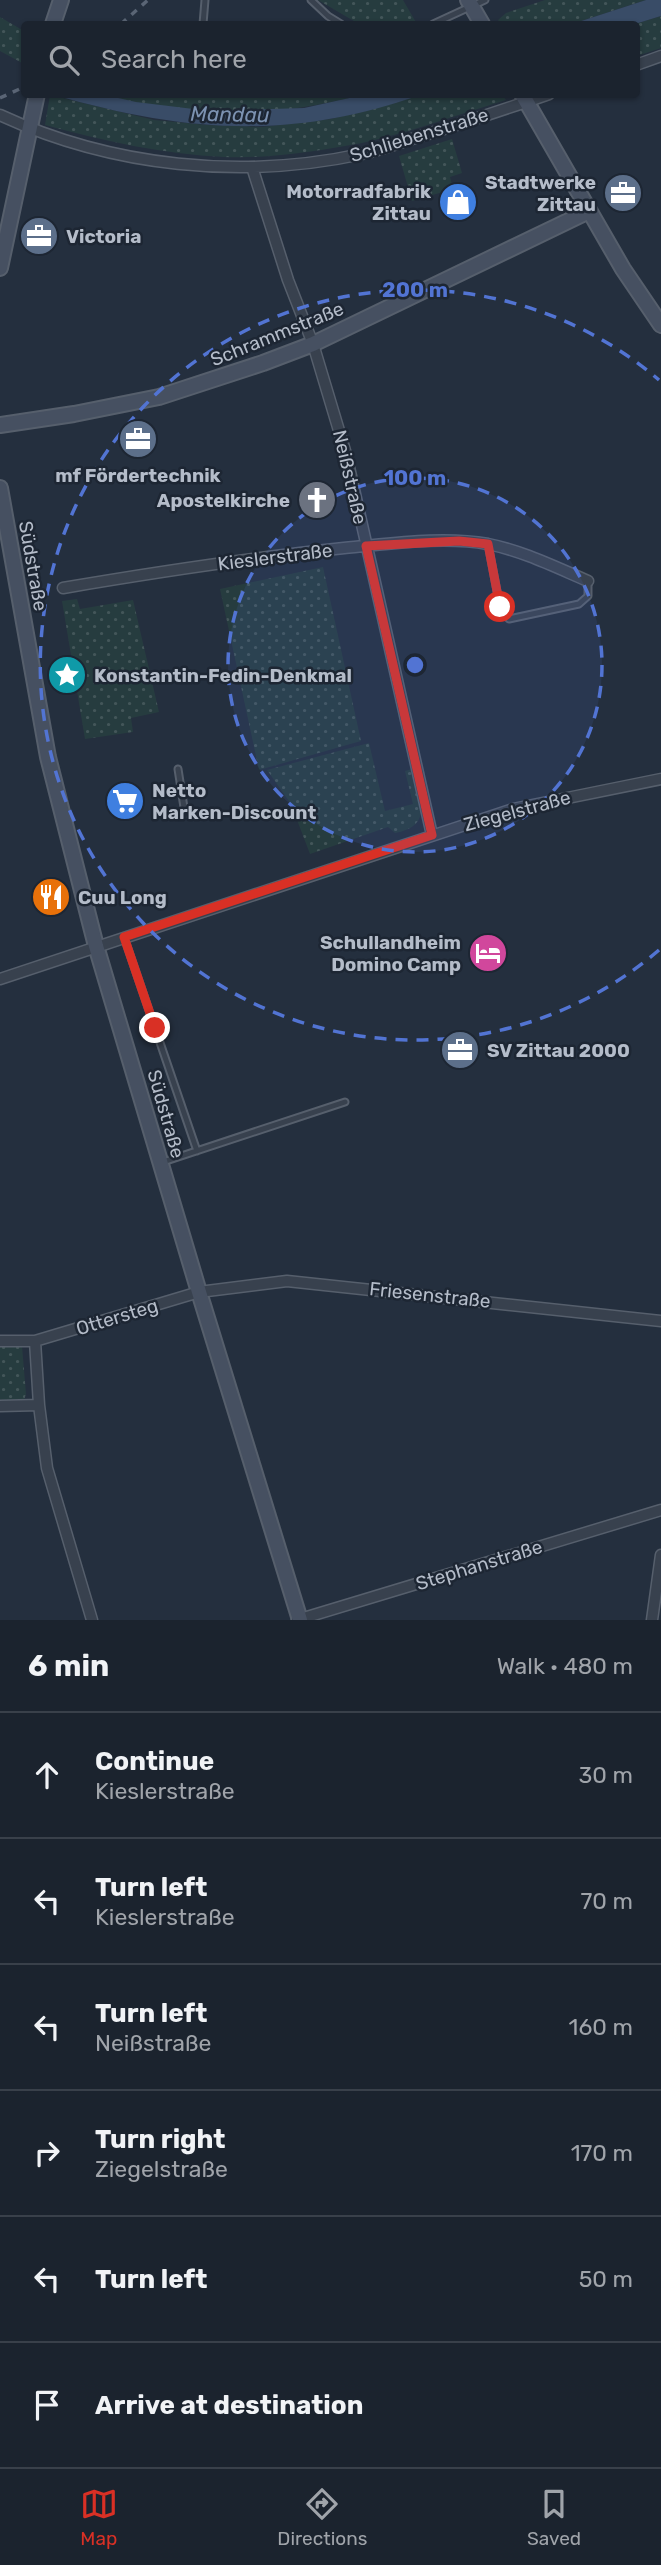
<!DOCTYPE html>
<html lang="en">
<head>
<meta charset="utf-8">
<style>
	body { margin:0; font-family:Rubik,sans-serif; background:#242b36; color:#f1f3f6 }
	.stop { position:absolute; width:21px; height:21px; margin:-16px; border:5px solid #d93025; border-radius:50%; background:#fff }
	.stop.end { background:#d93025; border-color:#fff; box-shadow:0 2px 7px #0008 }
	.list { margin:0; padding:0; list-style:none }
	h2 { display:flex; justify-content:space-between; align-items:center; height:91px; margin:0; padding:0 28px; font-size:30px }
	h2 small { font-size:23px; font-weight:400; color:#a0a4aa }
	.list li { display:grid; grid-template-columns:46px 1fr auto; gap:21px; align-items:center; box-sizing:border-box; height:126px; padding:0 28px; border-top:2px solid #39404a }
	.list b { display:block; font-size:26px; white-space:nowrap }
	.list p { margin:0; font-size:23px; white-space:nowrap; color:#a0a4aa }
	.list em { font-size:23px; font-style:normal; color:#a0a4aa }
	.icon { flex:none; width:38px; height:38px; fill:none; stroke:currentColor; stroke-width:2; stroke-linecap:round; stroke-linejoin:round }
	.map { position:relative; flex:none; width:661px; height:1620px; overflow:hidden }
	.search { position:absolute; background:#1b232e; box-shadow:0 2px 5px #0004; left:21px; right:21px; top:21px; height:77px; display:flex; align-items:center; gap:18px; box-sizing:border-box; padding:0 24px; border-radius:7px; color:#a0a4aa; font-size:26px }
	.sheet { height:847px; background:#1b232e }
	nav { display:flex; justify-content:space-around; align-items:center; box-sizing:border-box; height:98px; border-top:2px solid #39404a; background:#1b232e; font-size:19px; color:#a0a4aa }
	nav a { display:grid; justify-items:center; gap:4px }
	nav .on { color:#d93025 }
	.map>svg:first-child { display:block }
	.grass { fill:url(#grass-dots) }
	.water { fill:#394c67 }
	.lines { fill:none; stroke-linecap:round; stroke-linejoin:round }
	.lane-casing { stroke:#565f6c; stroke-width:9 }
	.street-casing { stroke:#565f6c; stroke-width:13 }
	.secondary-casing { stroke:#565f6c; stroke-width:18 }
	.lane { stroke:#38414e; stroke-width:5 }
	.street { stroke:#38414e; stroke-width:10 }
	.secondary { stroke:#465061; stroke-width:14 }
	.rail { stroke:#5a6575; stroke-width:3.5; stroke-dasharray:7 7; stroke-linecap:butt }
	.route { stroke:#d93025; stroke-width:9 }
	.ring { fill:none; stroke:#5274d3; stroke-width:3.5; stroke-dasharray:12 9 }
	.labels { text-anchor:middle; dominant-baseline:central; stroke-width:5; stroke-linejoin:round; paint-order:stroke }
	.street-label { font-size:19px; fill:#b4bcc9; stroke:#1d2633 }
	.poi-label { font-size:19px; font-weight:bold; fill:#b4bcc9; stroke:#1d2633; text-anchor:start }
	.water-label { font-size:21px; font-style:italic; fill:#7c92b1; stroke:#1d2633 }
	.centre { fill:#5274d3; stroke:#1d2633; stroke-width:3.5 }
	.ring-label { font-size:21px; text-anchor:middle; font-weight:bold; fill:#5274d3; stroke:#1d2633; stroke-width:5; stroke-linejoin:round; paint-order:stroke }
</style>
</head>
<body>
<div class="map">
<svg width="661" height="1620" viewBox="0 0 661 1620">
	<defs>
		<pattern id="grass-dots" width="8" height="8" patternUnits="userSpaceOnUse" patternTransform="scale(1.75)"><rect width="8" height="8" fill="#263c3f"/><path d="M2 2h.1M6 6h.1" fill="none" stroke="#435659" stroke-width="1.8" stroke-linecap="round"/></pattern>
	</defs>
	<rect width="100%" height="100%" fill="#242f3e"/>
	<path class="grass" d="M318 0H403L417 24H359Z
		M545 0H646L572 24H501L498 20 506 13Z
		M661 16V48L637 56 635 24Z
		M0 17 24 31V64L0 51Z
		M50 95 154 120 207 125 262 127 331 119 395 103 420 95H502L506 100C460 114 408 133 362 143 319 151 267 159 224 157 163 154 103 141 45 125Z
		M105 95H363C343 99 324 104 304 107 241 117 167 113 105 95Z
		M452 139 462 173 450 177 453 189 412 201 399 156Z
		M323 567 361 741 259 770 220 589Z
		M77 599 80 609 133 600 159 712 131 718 133 732 85 739 62 601Z
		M369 743 385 811 413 804 405 771 412 769C419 799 435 825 395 833L388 827 310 854 291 804 267 770Z
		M22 1346 26 1394 24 1400 0 1401V1347Z"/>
	<path class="water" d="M646 0H661V16L635 24H572Z
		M54 95H105L136 102 210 111 304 108 363 95H420C290 141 184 132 54 95Z"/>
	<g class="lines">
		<defs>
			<path id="lane" d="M311 0 328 16 341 24
				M203 24 205 0
				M433 24 485 0
				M488 544 500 607 509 619 579 604 588 596V581
				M178 769 185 814
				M124 937 197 1151
				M163 1162 345 1102"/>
			<path id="street" d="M636 65 661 56
				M0 115C112 167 242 180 362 154 385 149 407 140 428 134 469 121 509 108 549 94
				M252 167 288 280 313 344 346 454 432 835
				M63 588C157 572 250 558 344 548 390 544 442 536 488 544 523 551 555 567 588 581
				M0 979 513 809 661 779
				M0 1341H35L199 1292 287 1281 661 1321
				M39 1405 47 1468 92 1620
				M0 1406 39 1405 35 1341
				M297 1620 661 1510
				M652 1620 661 1555"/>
			<path id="secondary" d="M468 0 482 24
				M53 24 61 0
				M522 94 623 269 661 325
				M0 268 37 94
				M0 425 74 414 159 397 263 363 313 344 589 211
				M0 488 48 757 96 946 199 1292 300 1620"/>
		</defs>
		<use href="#lane" class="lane-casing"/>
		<use href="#street" class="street-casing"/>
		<use href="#secondary" class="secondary-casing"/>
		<use href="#lane" class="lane"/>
		<use href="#street" class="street"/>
		<use href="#secondary" class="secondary"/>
		<path class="rail" d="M121 24 148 0
			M0 98 24 87"/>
	</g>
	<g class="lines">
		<path class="route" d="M155 1028 124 937 432 835 366 546 459 541 488 544 500 607"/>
	</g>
	<circle cx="415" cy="665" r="187" fill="#5274d3" fill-opacity=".12"/>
	<g class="ring">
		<circle cx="415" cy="665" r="187"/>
		<path d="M659 950A375 375 0 1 1 659 380"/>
	</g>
	<defs>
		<symbol id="office-disc" viewBox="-11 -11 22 22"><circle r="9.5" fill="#5c6f8a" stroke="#1d2633"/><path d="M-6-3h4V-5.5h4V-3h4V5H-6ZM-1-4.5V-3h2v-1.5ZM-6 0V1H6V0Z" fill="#fff"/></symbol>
		<symbol id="shop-disc" viewBox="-11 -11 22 22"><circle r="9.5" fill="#3f7fe0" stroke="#1d2633"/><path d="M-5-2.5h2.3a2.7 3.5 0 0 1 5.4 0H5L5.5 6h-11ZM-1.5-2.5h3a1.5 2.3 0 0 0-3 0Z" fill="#fff"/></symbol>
		<symbol id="church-disc" viewBox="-11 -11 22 22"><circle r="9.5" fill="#6b7280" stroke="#1d2633"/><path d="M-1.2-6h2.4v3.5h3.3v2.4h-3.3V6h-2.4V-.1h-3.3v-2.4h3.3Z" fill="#fff"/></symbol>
		<symbol id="sight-disc" viewBox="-11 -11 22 22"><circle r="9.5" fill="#0f9aa8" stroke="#1d2633"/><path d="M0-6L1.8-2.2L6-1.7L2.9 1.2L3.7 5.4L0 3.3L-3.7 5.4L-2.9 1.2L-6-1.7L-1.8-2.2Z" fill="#fff"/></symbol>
		<symbol id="supermarket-disc" viewBox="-11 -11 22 22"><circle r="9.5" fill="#3f7fe0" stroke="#1d2633"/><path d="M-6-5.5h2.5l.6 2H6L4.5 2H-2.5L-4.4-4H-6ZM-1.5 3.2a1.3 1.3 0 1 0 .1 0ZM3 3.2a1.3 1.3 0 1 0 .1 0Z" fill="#fff"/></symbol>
		<symbol id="restaurant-disc" viewBox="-11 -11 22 22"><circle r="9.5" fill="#e8710a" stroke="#1d2633"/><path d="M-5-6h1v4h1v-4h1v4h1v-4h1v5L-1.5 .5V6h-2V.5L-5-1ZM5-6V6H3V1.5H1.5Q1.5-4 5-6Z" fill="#fff"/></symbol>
		<symbol id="hotel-disc" viewBox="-11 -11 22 22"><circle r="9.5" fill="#d1479c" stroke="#1d2633"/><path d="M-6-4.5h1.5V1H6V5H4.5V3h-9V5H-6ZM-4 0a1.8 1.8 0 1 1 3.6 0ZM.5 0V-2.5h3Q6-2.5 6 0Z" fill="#fff"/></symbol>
	</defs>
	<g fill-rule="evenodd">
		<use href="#office-disc" x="601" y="171" width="44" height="44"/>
		<use href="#shop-disc" x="436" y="180" width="44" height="44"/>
		<use href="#office-disc" x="17" y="214" width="44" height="44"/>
		<use href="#office-disc" x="116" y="417" width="44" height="44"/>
		<use href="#church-disc" x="295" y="478" width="44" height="44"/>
		<use href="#sight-disc" x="45" y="653" width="44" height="44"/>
		<use href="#supermarket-disc" x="103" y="779" width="44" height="44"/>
		<use href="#restaurant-disc" x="29" y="875" width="44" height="44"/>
		<use href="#hotel-disc" x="466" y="931" width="44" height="44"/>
		<use href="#office-disc" x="438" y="1028" width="44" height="44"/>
	</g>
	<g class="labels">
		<g class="street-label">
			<text transform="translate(419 135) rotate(-17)">Schliebenstraße</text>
			<text transform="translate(277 334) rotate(-22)">Schrammstraße</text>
			<text transform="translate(350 477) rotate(77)">Neißstraße</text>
			<text transform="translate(275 557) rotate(-7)">Kieslerstraße</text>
			<text transform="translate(33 566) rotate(80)">Südstraße</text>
			<text transform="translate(517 811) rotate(-15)">Ziegelstraße</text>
			<text transform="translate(166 1114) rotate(74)">Südstraße</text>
			<text transform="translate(430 1295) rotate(6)">Friesenstraße</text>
			<text transform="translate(117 1317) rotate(-17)">Ottersteg</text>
			<text transform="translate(479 1565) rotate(-17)">Stephanstraße</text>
		</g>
		<g class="poi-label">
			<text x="596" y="182" text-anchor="end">Stadtwerke<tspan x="596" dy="22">Zittau</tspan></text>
			<text x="431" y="191" text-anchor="end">Motorradfabrik<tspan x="431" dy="22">Zittau</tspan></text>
			<text x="66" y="236">Victoria</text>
			<text x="138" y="475" text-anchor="middle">mf Fördertechnik</text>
			<text x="290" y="500" text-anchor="end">Apostelkirche</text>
			<text x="94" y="675">Konstantin-Fedin-Denkmal</text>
			<text x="152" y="790">Netto<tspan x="152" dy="22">Marken-Discount</tspan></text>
			<text x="78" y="897">Cuu Long</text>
			<text x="461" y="942" text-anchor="end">Schullandheim<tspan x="461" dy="22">Domino Camp</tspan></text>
			<text x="487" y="1050">SV Zittau 2000</text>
		</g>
		<g class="water-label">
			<text transform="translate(230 114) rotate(1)">Mandau</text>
		</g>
	</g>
	<circle cx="415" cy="665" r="10" class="centre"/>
	<g class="ring-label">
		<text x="415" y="297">200 m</text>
		<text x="415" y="485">100 m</text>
	</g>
</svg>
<div class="stop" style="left:500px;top:607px"></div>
<div class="stop end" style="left:155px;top:1028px"></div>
<div class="search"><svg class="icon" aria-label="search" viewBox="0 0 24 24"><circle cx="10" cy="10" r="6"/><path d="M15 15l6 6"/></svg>Search here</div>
</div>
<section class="sheet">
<h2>6 min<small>Walk · 480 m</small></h2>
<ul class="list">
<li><svg class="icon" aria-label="ahead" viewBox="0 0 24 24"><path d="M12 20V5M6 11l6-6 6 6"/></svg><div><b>Continue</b><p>Kieslerstraße</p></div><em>30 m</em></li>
<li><svg class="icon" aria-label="left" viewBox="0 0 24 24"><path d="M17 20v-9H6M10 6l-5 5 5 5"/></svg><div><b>Turn left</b><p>Kieslerstraße</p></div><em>70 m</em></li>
<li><svg class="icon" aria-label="left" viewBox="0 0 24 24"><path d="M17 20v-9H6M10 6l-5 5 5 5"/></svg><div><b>Turn left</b><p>Neißstraße</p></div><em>160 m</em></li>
<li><svg class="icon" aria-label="right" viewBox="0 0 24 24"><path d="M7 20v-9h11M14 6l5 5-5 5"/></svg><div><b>Turn right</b><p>Ziegelstraße</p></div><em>170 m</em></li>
<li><svg class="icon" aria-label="left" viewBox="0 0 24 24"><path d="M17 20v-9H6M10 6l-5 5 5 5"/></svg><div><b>Turn left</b></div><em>50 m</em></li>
<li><svg class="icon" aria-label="arrive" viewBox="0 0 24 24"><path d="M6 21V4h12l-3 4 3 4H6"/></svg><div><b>Arrive at destination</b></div></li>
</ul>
</section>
<nav>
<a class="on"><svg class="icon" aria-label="map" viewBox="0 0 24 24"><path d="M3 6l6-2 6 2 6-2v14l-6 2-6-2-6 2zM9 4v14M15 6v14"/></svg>Map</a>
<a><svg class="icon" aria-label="directions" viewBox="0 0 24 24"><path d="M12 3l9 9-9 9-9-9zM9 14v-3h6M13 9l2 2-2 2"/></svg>Directions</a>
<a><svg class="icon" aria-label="saved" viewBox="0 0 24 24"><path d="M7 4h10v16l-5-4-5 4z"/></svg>Saved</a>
</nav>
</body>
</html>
